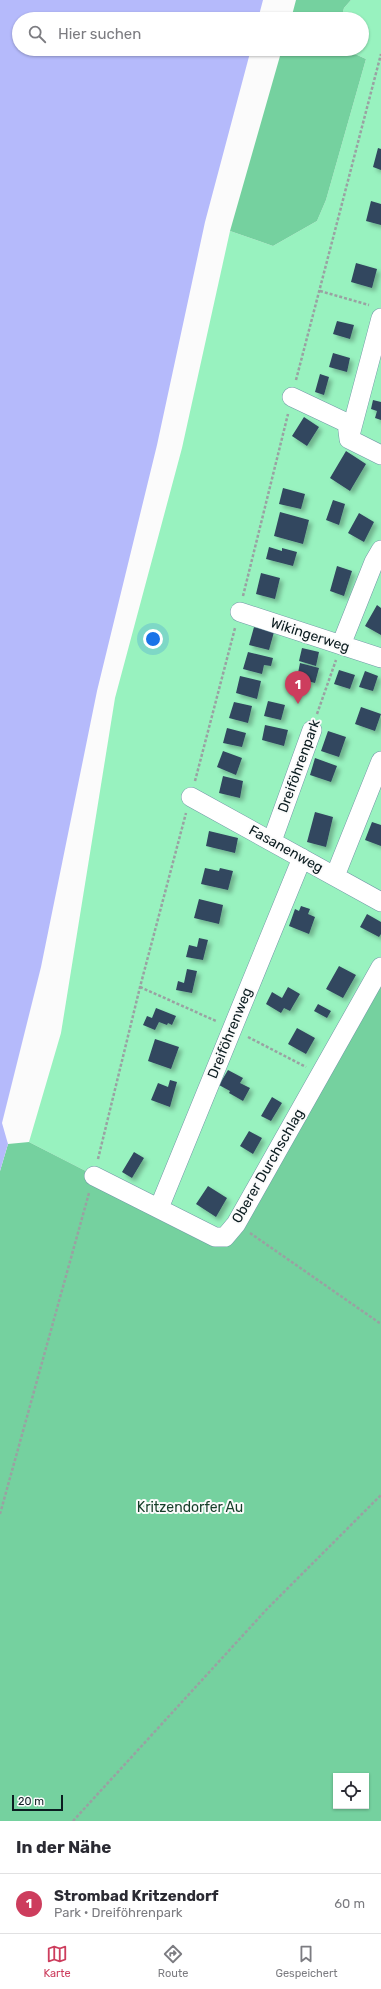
<!DOCTYPE html>
<html lang="de">
<head>
<meta charset="utf-8">
<style>
	body { margin:0; font-family:Rubik,sans-serif; background:#f2f2f3; color:#2b2b33 }
	.controls { position:absolute; right:12px; bottom:12px; display:grid; overflow:hidden; border-radius:0px; box-shadow:0 1px 3px #0004 }
	.controls button { width:36px; height:36px; display:grid; place-items:center; padding:0; border:0; border-bottom:1px solid #e1e1e2; background:#fff; color:#2b2b33; font:20px sans-serif }
	.scale { position:absolute; left:12px; bottom:10px; width:51px; box-sizing:border-box; padding-left:4px; border:2px solid #0c1d21; border-top:0; font-size:11px; line-height:14px; white-space:nowrap; color:#0c1d21; -webkit-text-stroke:3px #fbfbfb; paint-order:stroke }
	.you { position:absolute; left:153px; top:639px; width:14px; height:14px; margin:-10px; border:3px solid #fff; border-radius:50%; background:#1a73e8; box-shadow:0 0 0 6px #1a73e833 }
	.badge { display:grid; place-items:center; width:26px; height:26px; border-radius:50%; background:#cd3d5d; color:#fff; font-size:13px; font-weight:700 }
	.pin { position:absolute; translate:-50% -33px; filter:drop-shadow(0 1px 2px #0008) }
	.pin::after { content:''; position:absolute; top:21px; width:14px; height:12px; background:inherit; clip-path:polygon(0 0,100% 0,50% 100%) }
	.list { margin:0; padding:0; list-style:none }
	h2 { display:flex; justify-content:space-between; align-items:center; height:52px; margin:0; padding:0 16px; font-size:17px }
	h2 small { font-size:13px; font-weight:400; color:#7c7c81 }
	.list li { display:grid; grid-template-columns:26px 1fr auto; gap:12px; align-items:center; box-sizing:border-box; height:60px; padding:0 16px; border-top:1px solid #e1e1e2 }
	.list b { display:block; font-size:15px; white-space:nowrap }
	.list p { margin:0; font-size:13px; white-space:nowrap; color:#7c7c81 }
	.list em { font-size:13px; font-style:normal; color:#7c7c81 }
	.icon { flex:none; width:22px; height:22px; fill:none; stroke:currentColor; stroke-width:2; stroke-linecap:round; stroke-linejoin:round }
	.map { position:relative; flex:none; width:381px; height:1821px; overflow:hidden }
	.search { position:absolute; background:#fff; box-shadow:0 1px 3px #0004; left:12px; right:12px; top:12px; height:44px; display:flex; align-items:center; gap:10px; box-sizing:border-box; padding:0 14px; border-radius:22px; color:#7c7c81; font-size:15px }
	.sheet { height:112px; background:#fff }
	nav { display:flex; justify-content:space-around; align-items:center; box-sizing:border-box; height:56px; border-top:1px solid #e1e1e2; background:#fff; font-size:11px; color:#7c7c81 }
	nav a { display:grid; justify-items:center; gap:2px }
	nav .on { color:#cd3d5d }
	.map>svg:first-child { display:block }
	.green { fill:#98f2bf }
	.forest { fill:#75d19f; fill-rule:evenodd }
	.water { fill:#b5bafb }
	.building { fill:#31475e; filter:url(#shadow) }
	.lines { fill:none; stroke-linecap:round; stroke-linejoin:round }
	.minor-casing { stroke:#7199a6; stroke-width:20 }
	.path { stroke:#9aa1a2; stroke-width:2.5; stroke-dasharray:3 2; stroke-linecap:butt }
	.minor { stroke:#fff; stroke-width:19 }
	.labels { text-anchor:middle; dominant-baseline:central; stroke-width:4; stroke-linejoin:round; paint-order:stroke }
	.street-label { font-size:14px; fill:#0c1d21; stroke:#fbfbfb }
	.park-label { font-size:14px; fill:#163e29; stroke:#fbfbfb }
</style>
</head>
<body>
<div class="map">
<svg width="381" height="1821" viewBox="0 0 381 1821">
	<defs>
		<filter id="shadow"><feDropShadow dx="3.5" dy="3.5" stdDeviation="2" flood-color="#0004"/></filter>
	</defs>
	<rect width="100%" height="100%" fill="#fbfbfb"/>
	<path class="green" d="M351 0H381V967L236 1224 215 1237 29 1142 61 1033 115 698 182 448 230 231 273 246 317 221 326 200 366 59 344 49H362V19H341L344 8Z"/>
	<path class="forest" d="M296 0H351L344 8 341 19H291Z
		M282 49H344L366 59 326 200 317 221 273 246 230 231Z
		M381 967V1821H0V1171L8 1144 29 1142 215 1237H225ZM336 1776H366V1806H336Z"/>
	<path class="water" d="M0 0H263L258 19H19V49H251L205 222 157 445 97 691 41 967 2 1123 8 1144 0 1171Z"/>
	<path class="building" d="M378 148 381 149V170L373 167Z
		M371 201 381 204V225L366 221Z
		M356 263 377 269 372 288 351 282Z
		M337 321 354 325 350 339 333 334Z
		M333 353 350 358 347 372 329 367Z
		M320 374 329 377 324 395 315 392Z
		M373 400 381 402V420L375 418 377 411 371 409Z
		M304 417 319 427 307 446 292 436Z
		M346 451 366 464 350 491 330 478Z
		M283 488 305 494 301 509 279 504Z
		M333 500 345 504 339 525 326 520Z
		M280 512 309 520 303 544 274 536Z
		M359 513 374 522 364 542 348 533Z
		M269 547 282 551V548L297 552 293 566 266 559Z
		M337 566 352 571 344 596 330 591Z
		M261 573 280 578 275 599 256 594Z
		M377 605 381 608V635L365 626Z
		M254 627 274 632 269 650 249 645Z
		M302 648 319 652 316 666 299 661Z
		M248 652 273 658 271 666 264 665 262 674 243 669Z
		M300 663 319 668 315 683 297 678Z
		M339 670 355 675 350 689 334 684Z
		M365 671 378 676 373 691 359 687Z
		M240 676 261 681 257 699 236 693Z
		M268 701 285 705 281 720 264 716Z
		M234 702 252 706 248 723 229 718Z
		M361 707 381 714 375 731 355 724Z
		M265 725 288 730 284 746 262 740Z
		M227 728 246 733 242 747 223 743Z
		M328 731 346 737 339 757 321 751Z
		M223 751 242 758 236 775 217 767Z
		M315 758 337 766 331 782 310 775Z
		M223 776 243 781 240 798 219 793Z
		M315 812 333 817 326 847 307 842Z
		M372 822 381 825V846L365 840Z
		M209 831 238 838 235 853 206 846Z
		M205 868 219 871 220 868 233 871 228 890 201 884Z
		M199 899 223 905 219 924 194 918Z
		M301 906 310 909 308 914 315 917 309 934 289 926 295 909 299 911Z
		M367 914 381 922V934L379 937 360 927Z
		M199 938 208 940 203 960 186 957 189 945 197 947Z
		M339 966 356 975 343 998 326 989Z
		M187 969 197 971 192 993 176 990 178 981 184 983Z
		M288 987 300 994 290 1011 284 1008 281 1013 266 1004 272 992 282 998Z
		M318 1004 331 1011 327 1018 314 1011Z
		M156 1008 176 1016 172 1025 168 1023 167 1025 159 1022 155 1030 143 1025 147 1016 152 1018Z
		M297 1028 315 1038 306 1054 288 1044Z
		M155 1039 179 1047 171 1069 148 1061Z
		M228 1070 243 1078 240 1083 250 1088 243 1101 229 1093 230 1091 219 1085Z
		M170 1080 177 1082 170 1107 151 1100 158 1083 168 1087Z
		M272 1097 282 1103 271 1121 261 1116Z
		M249 1131 262 1138 253 1154 240 1146Z
		M134 1152 144 1158 132 1178 122 1172Z
		M208 1186 227 1198 216 1217 196 1204Z"/>
	<g class="lines">
		<defs>
			<path id="minor" d="M292 397 347 423 349 439 381 455
				M349 439 381 318
				M240 612 381 658
				M341 645 374 562 381 550
				M191 797 381 902
				M272 841 312 730
				M335 876 381 761
				M94 1176 215 1237H225L236 1224 381 967
				M159 1208 302 858"/>
		</defs>
		<use href="#minor" class="minor-casing"/>
		<path class="path" d="M320 291 369 305
			M296 380 381 54
			M243 596 288 414
			M317 714 336 660
			M195 781 235 628
			M140 987 216 1021
			M248 1037 306 1067
			M98 1159 140 987 186 813
			M250 1233 381 1324
			M0 1514 89 1193
			M73 1821 267 1609 381 1495"/>
		<use href="#minor" class="minor"/>
	</g>
	<g class="labels">
		<g class="street-label">
			<text transform="translate(310 635) rotate(18)">Wikingerweg</text>
			<text transform="translate(299 766) rotate(-70)">Dreiföhrenpark</text>
			<text transform="translate(286 849) rotate(29)">Fasanenweg</text>
			<text transform="translate(230 1033) rotate(-68)">Dreiföhrenweg</text>
			<text transform="translate(268 1166) rotate(-60)">Oberer Durchschlag</text>
		</g>
		<g class="park-label">
			<text x="190" y="1507">Kritzendorfer Au</text>
		</g>
	</g>
</svg>
<div class="controls">
<button><svg class="icon" aria-label="locate" viewBox="0 0 24 24"><circle cx="12" cy="12" r="6"/><path d="M12 2v4M12 18v4M2 12h4M18 12h4"/></svg></button>
</div>
<div class="scale">20 m</div>
<div class="you"></div>
<div class="pin badge" style="left:298px;top:704px">1</div>
<div class="search"><svg class="icon" aria-label="search" viewBox="0 0 24 24"><circle cx="10" cy="10" r="6"/><path d="M15 15l6 6"/></svg>Hier suchen</div>
</div>
<section class="sheet">
<h2>In der Nähe<small></small></h2>
<ul class="list">
<li><span class="badge">1</span><div><b>Strombad Kritzendorf</b><p>Park · Dreiföhrenpark</p></div><em>60 m</em></li>
</ul>
</section>
<nav>
<a class="on"><svg class="icon" aria-label="map" viewBox="0 0 24 24"><path d="M3 6l6-2 6 2 6-2v14l-6 2-6-2-6 2zM9 4v14M15 6v14"/></svg>Karte</a>
<a><svg class="icon" aria-label="directions" viewBox="0 0 24 24"><path d="M12 3l9 9-9 9-9-9zM9 14v-3h6M13 9l2 2-2 2"/></svg>Route</a>
<a><svg class="icon" aria-label="saved" viewBox="0 0 24 24"><path d="M7 4h10v16l-5-4-5 4z"/></svg>Gespeichert</a>
</nav>
</body>
</html>
